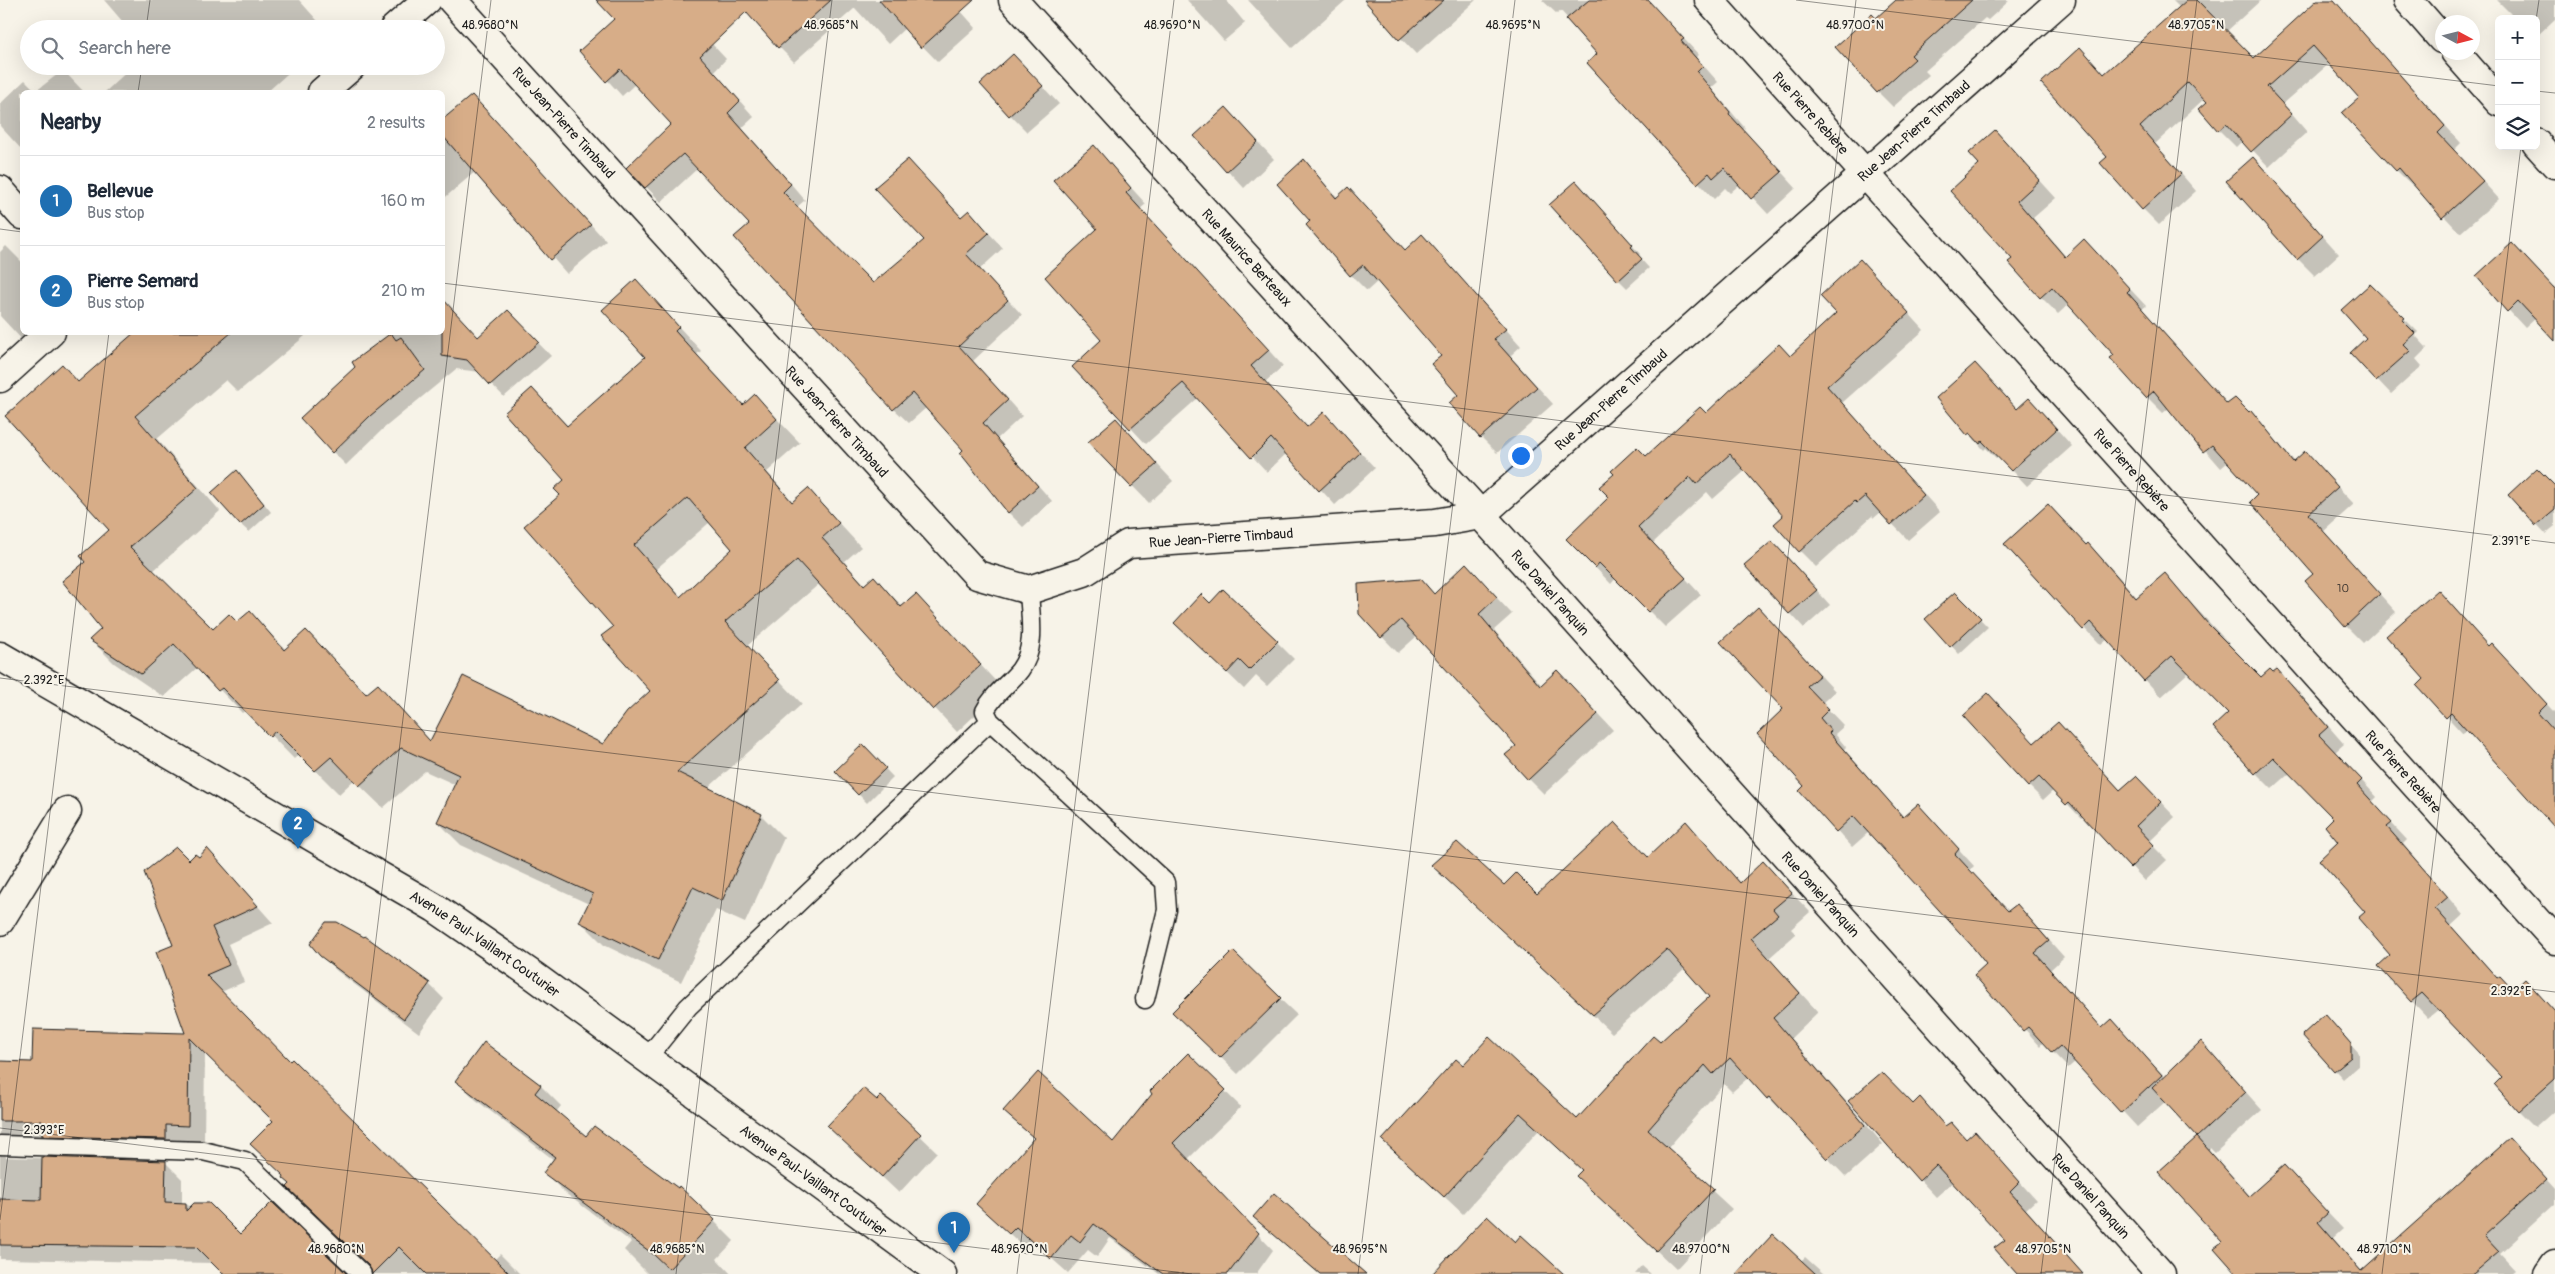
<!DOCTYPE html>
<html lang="en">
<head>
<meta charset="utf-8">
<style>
	body { margin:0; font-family:Pangolin,sans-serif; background:#f2f2f3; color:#1f2937 }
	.controls { position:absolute; right:15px; top:15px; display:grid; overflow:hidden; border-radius:8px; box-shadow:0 5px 20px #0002 }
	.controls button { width:45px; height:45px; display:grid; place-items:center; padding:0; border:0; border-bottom:1px solid #e0e1e3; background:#fff; color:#1f2937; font:25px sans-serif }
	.compass { position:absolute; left:2435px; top:15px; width:45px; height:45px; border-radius:50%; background:#fff; box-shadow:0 5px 20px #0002; rotate:97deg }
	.you { position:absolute; left:1520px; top:455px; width:18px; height:18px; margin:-12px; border:4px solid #fff; border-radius:50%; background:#1a73e8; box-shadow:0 0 0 8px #1a73e833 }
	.badge { display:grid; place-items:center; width:32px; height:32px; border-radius:50%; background:#1f6fb2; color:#fff; font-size:16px; font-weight:700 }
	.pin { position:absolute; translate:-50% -41px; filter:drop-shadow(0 1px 2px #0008) }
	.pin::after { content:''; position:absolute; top:26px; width:18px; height:15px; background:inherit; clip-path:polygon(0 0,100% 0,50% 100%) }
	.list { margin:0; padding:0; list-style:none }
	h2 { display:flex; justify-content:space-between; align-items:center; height:65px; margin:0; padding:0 20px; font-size:21px }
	h2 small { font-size:16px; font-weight:400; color:#747a83 }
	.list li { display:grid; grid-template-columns:32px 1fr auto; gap:15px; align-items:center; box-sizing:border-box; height:90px; padding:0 20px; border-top:1px solid #e0e1e3 }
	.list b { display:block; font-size:19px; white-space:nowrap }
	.list p { margin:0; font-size:16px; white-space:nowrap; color:#747a83 }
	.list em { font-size:16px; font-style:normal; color:#747a83 }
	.icon { flex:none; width:28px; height:28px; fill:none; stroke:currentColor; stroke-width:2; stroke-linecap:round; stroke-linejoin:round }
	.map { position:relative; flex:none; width:2555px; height:1274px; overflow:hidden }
	.search { position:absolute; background:#fff; box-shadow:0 5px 20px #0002; left:20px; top:20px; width:425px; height:55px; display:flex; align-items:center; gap:12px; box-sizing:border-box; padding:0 18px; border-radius:28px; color:#747a83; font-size:19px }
	.panel { position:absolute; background:#fff; box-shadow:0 5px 20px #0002; left:20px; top:90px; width:425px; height:245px; border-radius:8px }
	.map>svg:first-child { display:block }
	.shadow { fill:#0003; fill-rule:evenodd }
	.building { fill:#d7ad88; stroke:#1c1c1c; fill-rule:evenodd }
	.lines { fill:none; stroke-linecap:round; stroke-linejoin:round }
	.lane-casing { stroke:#1c1c1c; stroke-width:21 }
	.street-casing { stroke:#1c1c1c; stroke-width:31 }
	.secondary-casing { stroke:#1c1c1c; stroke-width:31 }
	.lane { stroke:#f7f3e8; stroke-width:18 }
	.street { stroke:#f7f3e8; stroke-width:28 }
	.secondary { stroke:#f7f3e8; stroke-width:28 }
	.ticks { fill:none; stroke:#1c1c1c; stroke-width:1; stroke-opacity:0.45 }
	.labels { text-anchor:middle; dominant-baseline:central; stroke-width:4; stroke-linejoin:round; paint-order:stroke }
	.number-label { font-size:11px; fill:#4b4037 }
	.street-label { font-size:14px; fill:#1c1c1c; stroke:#f7f3e8 }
	.ticks-label { font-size:12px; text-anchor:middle; fill:#1c1c1c; stroke:#f7f3e8; stroke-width:4; stroke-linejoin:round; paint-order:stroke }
</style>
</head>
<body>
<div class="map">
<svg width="2555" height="1274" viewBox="0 0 2555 1274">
	<rect width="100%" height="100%" fill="#f7f3e8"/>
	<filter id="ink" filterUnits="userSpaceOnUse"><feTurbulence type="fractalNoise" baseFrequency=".02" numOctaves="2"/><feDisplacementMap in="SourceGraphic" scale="10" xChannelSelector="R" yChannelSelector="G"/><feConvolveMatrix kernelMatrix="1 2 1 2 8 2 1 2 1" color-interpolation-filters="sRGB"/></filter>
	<g filter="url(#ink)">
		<path class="shadow" d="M104 0H299L325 29H129Z
			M598 0H671L726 59 714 72 754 117 742 128 805 200 797 207 873 284 925 240 922 175 962 218 969 212 1003 248 980 269 1022 315 973 361 1022 416 997 439 1052 501 1023 527 1008 512 965 450 927 407 909 423 894 409 751 224 698 168 661 202 628 168 673 124 635 84 622 96 581 51 615 19Z
			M775 0H951L976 28 938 62 905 28 888 44 855 8 794 62 779 47Z
			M1187 0H1226L1245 23 1224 41Z
			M1248 0H1346L1292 48Z
			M1389 0H1476L1416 54 1376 12Z
			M1542 0H1631L1668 22 1699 55 1696 57 1718 82 1711 88 1745 128 1743 130 1796 188 1768 214 1740 184 1730 193 1725 188 1714 199 1589 63 1599 54 1561 11 1557 14Z
			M1898 0H2010L1988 20 1985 18 1925 71 1929 75 1893 107 1878 92 1876 20Z
			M2172 0H2261L2227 31 2254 60 2319 0H2333L2461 143 2454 150 2499 199 2460 233 2415 185 2413 186 2396 170 2361 98 2330 63 2283 104 2307 132 2269 167 2243 140 2236 147 2219 130 2200 110 2208 102 2205 98 2155 144 2196 191 2159 225 2143 209 2109 157 2096 65 2105 75 2180 8Z
			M2497 0H2555V19L2538 35 2536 19H2516Z
			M133 66H296L267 92H105Z
			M63 70 84 92H22V150L0 126V104L25 80 36 91Z
			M1030 73 1059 104 1027 132 981 85Z
			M1226 108 1274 159 1244 188 1196 136Z
			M487 112 606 241 567 274 476 171 442 200V122Z
			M1995 131 2056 198 2033 218 2066 257 2101 258 2146 306 2142 309 2228 405 2249 413 2251 412 2295 462 2322 470 2354 504 2323 532 2396 612 2363 643 2346 626 2315 574 2259 495 2228 462 2221 468 2169 408 2163 413 2147 397 2116 355 2069 304 2058 314 2041 297 2014 259 1980 164Z
			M1094 147 1146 204 1140 209 1283 366 1265 382 1307 428 1324 413 1375 468 1335 505 1287 453 1267 472 1198 398 1146 444 1074 367 1102 340Z
			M1304 161 1338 198 1405 251 1422 236 1521 346 1510 356 1553 404 1497 453 1481 437 1459 395 1443 356 1378 281 1367 291 1351 275 1312 221Z
			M2269 176 2339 254 2315 276 2298 259Z
			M1584 191 1640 254 1638 256 1649 268 1627 288 1619 280Z
			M6 246 22 262V332H42L27 345 0 316V252Z
			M2477 276 2553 287 2555 285V339L2536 318 2525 328Z
			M1876 277 1924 330 1842 403 1940 512 1908 540 1881 512 1874 518 1872 516 1816 567 1800 551 1785 516 1746 470 1713 499 1707 492 1653 543 1701 595 1665 627 1616 578 1611 584 1568 539 1646 458 1790 357Z
			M636 280 701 351 697 354 744 405 755 396 800 443 767 472 793 502 808 490 861 547 844 562 865 585 874 577 903 607 916 596 1003 689 957 732 819 584 747 646 802 704 707 789 761 815 784 838 745 923 716 910 681 982 604 945 581 922 589 904 461 845 438 822 456 785 425 771 383 808 354 780 339 794 299 754 294 759 246 710 242 713 198 667 164 697 114 663 91 640 103 629 87 562 110 530 62 366 79 383 148 332H301L305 336 238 392 226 380 157 439 220 511 153 571 213 631 237 624 250 612 286 650 367 695 401 709 431 742 603 745 652 691 615 628 562 496 566 480 532 390 568 426 647 357ZM710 522 734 549 682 598 656 569Z
			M2370 285 2418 332 2415 335 2427 348 2416 359 2422 366 2391 394 2352 353 2368 338Z
			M508 312 551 356 504 397 480 372 456 369 383 429 346 465 333 452 357 367 354 363 394 332H442L478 338Z
			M1937 398 2045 416 2072 446 2027 486 1999 456 1996 458 1986 448 1984 450Z
			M1115 419 1173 481 1149 503 1090 442Z
			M245 480 271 512 249 532 240 524Z
			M2555 488V526L2545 534 2510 496Z
			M2048 505 2087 546 2088 545 2105 561 2138 599 2165 575 2261 678 2277 671 2294 687 2344 744 2335 752 2377 797 2372 802 2407 840 2403 844 2463 915 2451 926 2498 979 2514 991 2555 1012V1110L2535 1128 2518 1111 2504 1077 2439 1009 2428 1018 2412 1001 2392 955 2366 912 2340 842 2335 818 2290 773 2272 789 2256 773 2230 713 2189 672 2161 697 2108 639 2101 645 2006 544Z
			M1786 556 1830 605 1804 628 1746 565Z
			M1481 581 1512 614 1494 630 1542 686 1573 687 1613 730 1544 794 1529 779 1518 746 1417 636 1398 653 1360 614Z
			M1955 593 1988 627 1959 654 1927 619Z
			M1774 625 1835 691 1822 703 1844 726 1835 734 1846 747 1844 749 1904 818 1933 821 1974 866 1970 870 2009 913 2017 906 2032 921 2064 957 2050 970 2103 1029 2112 1021 2165 1077 2217 1060 2262 1110 2215 1153 2210 1148 2209 1150 2250 1196 2299 1183 2343 1229 2333 1238 2364 1274H2239L2224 1242 2160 1172 2199 1137 2166 1101 2137 1127 2076 1061 2068 1068 2043 1042 2040 1046 1976 975 1987 964 1972 944 1869 832 1852 847 1801 791 1806 786 1784 709Z
			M1193 640 1277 642 1294 659 1267 686 1256 676 1244 689Z
			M2489 647 2507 661 2555 713V828L2467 729 2463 734 2419 686Z
			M2058 723 2121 791 2151 792 2175 817 2149 842 2167 860 2145 881 2084 816 2081 818 2054 790 2043 800 2029 786 2035 744Z
			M871 754 893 777 867 803 836 771Z
			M1686 823 1741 883 1781 882 1810 912 1791 929 1796 934 1769 958 1818 1012 1791 1038 1883 1144 1846 1177 1749 1077 1732 1092 1724 1084 1667 1149 1732 1209 1676 1269 1578 1176 1583 1171 1539 1130 1463 1214 1403 1158 1463 1067 1577 1121 1711 997 1685 968 1612 1033 1452 884 1504 887 1537 896 1648 858Z
			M189 862 223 867 273 923 228 944 244 982 221 992 290 1063 494 1260 500 1254 520 1274H373L371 1267 291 1184 275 1121 205 1052 204 1142H183L182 1156 18 1151 5 1157 165 1162 182 1179V1204H186L240 1236 345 1274H225L214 1263 0 1259V1063H34L187 1034 174 945Z
			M321 955 429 984 444 999 419 1033 337 971Z
			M1280 999 1297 1015 1238 1074 1191 1029Z
			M2333 1024 2359 1053V1065L2343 1079 2304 1035Z
			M484 1044 541 1086 561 1106 556 1112 586 1138 714 1221 734 1241 717 1259 731 1274H648L624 1250 631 1242 565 1193 545 1173 554 1160 476 1100 456 1080Z
			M1188 1055 1241 1107 1187 1160 1273 1250 1256 1274H1159L1110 1238 1097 1257 1088 1250 1068 1273 1033 1242 1026 1249 978 1204 1035 1139 1021 1126 1113 1144Z
			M881 1098 937 1152 899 1193 846 1143Z
			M1920 1099 1946 1127 1967 1140 1975 1133 1991 1150 2036 1200 2026 1209 2083 1274H2019L2007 1240 1953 1182 1936 1197 1920 1180 1914 1105Z
			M2527 1157 2555 1188V1204L2500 1254 2515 1270 2510 1274H2425Z
			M1254 1217 1366 1274H1319Z
			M1805 1257 1824 1274H1754L1801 1261Z
			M1642 1266 1651 1274H1635Z"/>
		<path class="building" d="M596 0H831L778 48 746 12 700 56 740 101 728 113 791 184 783 192 873 283 924 240 874 188 908 159 961 217 969 210 989 233 966 254 1008 300 959 346 1008 400 983 423 1038 486 1008 513 960 453 963 450 912 393 893 410 734 237 749 224 683 154 645 188 626 168 671 124 620 69 606 82 579 51 614 19Z
			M879 0H974L921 48Z
			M1364 0H1444L1399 40Z
			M1589 0H1648L1684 39 1681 41 1703 66 1697 72 1730 112 1729 114 1782 172 1751 199 1724 168 1713 178 1709 173 1697 184 1587 63 1597 54 1566 19Z
			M1896 0H1972L1911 55 1915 59 1877 93 1835 47 1872 14 1876 18Z
			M2187 0H2197L2254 58 2317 0H2334L2445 126 2438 133 2483 181 2442 218 2399 168 2396 171 2342 113 2359 98 2313 46 2267 87 2292 114 2251 152 2226 124 2218 131 2199 109 2207 102 2188 82 2140 127 2181 174 2142 210 2100 163 2107 157 2041 83 2080 47 2104 74Z
			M1013 54 1043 86 1009 116 980 84Z
			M472 95 591 225 550 260 442 135V120Z
			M1226 107 1258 142 1226 172 1194 136Z
			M1995 130 2040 180 2017 201 2065 257 2084 239 2130 289 2127 292 2227 404 2235 398 2249 412 2251 410 2293 462 2305 451 2338 487 2308 514 2380 594 2345 627 2305 581 2313 574 2250 502 2257 495 2212 445 2203 452 2154 391 2146 398 2110 358 2114 355 2052 287 2040 298 2008 262 2012 259 1950 191 1979 164 1969 153Z
			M1094 145 1131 188 1126 193 1269 350 1251 366 1307 427 1324 412 1360 453 1319 491 1271 438 1251 458 1183 383 1130 429 1072 367 1101 340 1045 277 1097 229 1053 180Z
			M2253 157 2323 236 2297 260 2226 181Z
			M1304 159 1336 198 1348 187 1405 250 1422 234 1506 329 1494 339 1537 387 1480 438 1449 403 1458 395 1431 364 1441 356 1363 265 1350 276 1306 225 1310 221 1277 184Z
			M1576 181 1633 245 1631 247 1642 259 1618 281 1549 205Z
			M2512 243 2555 289V341L2518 301 2507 312 2476 276Z
			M1860 259 1909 313 1827 386 1924 495 1891 525 1865 496 1857 503 1855 501 1799 552 1774 524 1783 516 1730 454 1696 484 1690 477 1638 527 1686 578 1648 612 1599 563 1595 568 1566 539 1609 497 1599 487 1614 474 1611 471 1637 447 1646 456 1700 407 1706 413 1779 344 1790 356 1836 313 1820 296Z
			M636 279 679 327 675 331 743 405 755 394 777 419 745 448 792 502 808 488 839 523 822 538 864 585 874 576 901 607 916 594 981 665 933 710 797 560 725 622 780 680 677 772 762 814 722 901 693 887 658 960 579 922 593 894 437 822 459 775 401 748 359 786 331 757 315 771 275 731 270 737 222 688 218 691 174 644 141 674 89 640 101 629 62 581 85 562 80 556 109 530 5 416 62 364 78 382 135 332H232L135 416 198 488 130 547 213 629 229 614 237 622 250 611 284 650 306 630 366 694 378 684 430 741 463 676 603 744 627 712 650 691 601 636 613 627 524 526 560 495 554 489 564 480 504 413 532 388 567 426 645 357 602 310ZM688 498 732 549 680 597 634 545Z
			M2370 284 2405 318 2402 320 2415 333 2403 344 2410 351 2376 381 2350 353 2366 338 2341 310Z
			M442 298 478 337 508 310 539 342 490 385 467 360 442 356Z
			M391 333 396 340 401 337 425 370 370 416 332 453 300 418 355 367 352 362Z
			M1975 363 2017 409 2029 398 2057 429 2011 471 1982 441 1980 444 1970 433 1967 435 1936 398Z
			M1116 418 1157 464 1131 487 1088 442Z
			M2537 468 2555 486V510L2536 526 2508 495Z
			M237 470 264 504 240 525 211 493Z
			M2048 504 2086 545 2088 543 2136 598 2165 573 2208 624 2261 677 2270 669 2273 672 2277 669 2328 727 2319 735 2362 780 2357 785 2392 823 2387 827 2448 897 2435 908 2497 978 2500 976 2513 990 2525 979 2555 1012V1079L2518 1112 2494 1085 2502 1077 2422 993 2411 1002 2378 966 2390 955 2358 918 2365 912 2319 860 2338 842 2325 826 2333 818 2273 757 2255 774 2213 727 2228 713 2172 656 2144 681 2091 622 2083 630 2004 544Z
			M1772 541 1817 590 1789 614 1744 565Z
			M1466 563 1497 597 1479 614 1540 686 1557 670 1598 714 1528 780 1505 755 1516 746 1401 620 1381 638 1359 614 1358 584 1421 579 1434 594Z
			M1223 589 1278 641 1249 670 1239 660 1227 673 1174 623 1201 594 1210 603Z
			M2438 590 2488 646 2491 643 2547 704 2538 713 2555 732V828L2451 713 2446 718 2417 686 2424 679 2386 636Z
			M1955 592 1981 618 1950 647 1925 619Z
			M1758 607 1820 675 1807 686 1829 709 1820 718 1831 731 1829 733 1903 817 1918 804 1959 849 1955 854 2008 911 2017 904 2049 941 2035 953 2102 1028 2112 1019 2162 1075 2121 1113 2060 1046 2052 1053 2028 1027 2023 1031 1974 975 1986 964 1971 945 1853 816 1836 832 1799 791 1804 786 1757 734 1783 709 1720 642Z
			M1988 693 2034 743 2058 722 2120 790 2136 776 2161 802 2136 826 2154 845 2130 868 2069 802 2066 805 2039 777 2028 787 1963 716Z
			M863 744 886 768 858 795 835 771Z
			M1686 821 1740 883 1763 861 1792 893 1773 909 1778 915 1751 938 1800 993 1773 1018 1865 1125 1827 1159 1770 1097 1767 1099 1730 1058 1713 1074 1705 1065 1648 1130 1714 1189 1656 1251 1576 1176 1582 1170 1520 1113 1444 1197 1382 1140 1456 1059 1463 1065 1489 1037 1577 1119 1653 1036 1660 1042 1709 997 1667 949 1593 1015 1431 865 1457 842 1504 885 1516 873 1537 894 1615 822 1648 857Z
			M176 847 189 860 195 854 199 857 207 848 258 906 212 927 229 965 206 975 290 1061 292 1059 510 1274H426L399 1247 372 1274 369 1266 287 1187 290 1184 283 1178 284 1176 250 1144 273 1121 189 1038 188 1126 166 1125V1139L42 1136V1121H0V1061L32 1062 33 1029 185 1033 156 952 173 945 144 872Z
			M326 922H337L364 937 365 936 430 983 404 1019 320 956 310 944Z
			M1233 951 1281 998 1220 1058 1172 1012Z
			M2325 1014 2351 1044V1057L2334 1071 2302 1035Z
			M2201 1041 2246 1092 2197 1137 2152 1088Z
			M484 1042 541 1085 535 1093 586 1136 594 1126 678 1188 679 1186 715 1220 669 1269 653 1254 543 1173 555 1157 455 1081Z
			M1188 1053 1226 1090 1173 1143 1259 1233 1228 1274H1163L1094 1224 1080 1242 1071 1235 1051 1259 1016 1227 1009 1234 976 1204 1034 1138 1003 1111 1038 1072 1113 1142 1152 1094 1150 1091Z
			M1882 1072 1913 1104 1920 1097 1945 1126 1951 1122 1966 1139 1975 1131 2020 1182 2010 1192 2083 1274H2017L1994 1248 2005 1240 1936 1165 1919 1181 1848 1101Z
			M863 1088 877 1100 881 1096 921 1134 882 1177 827 1126Z
			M2197 1137 2249 1196 2284 1165 2328 1213 2318 1222 2361 1271 2510 1138 2547 1179 2484 1236 2499 1252 2473 1274H2237L2214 1248 2222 1242 2158 1172Z
			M42 1157 166 1161 165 1202 186 1203V1211L194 1203H209L240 1234 272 1202 347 1274H223L196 1247 0 1245V1199L41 1200Z
			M1274 1193 1309 1224 1366 1274H1320L1253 1217Z
			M1487 1216 1515 1242 1521 1235 1564 1274H1432Z
			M1773 1234 1816 1274H1736Z"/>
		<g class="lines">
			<defs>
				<path id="lane" d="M1029 590C1030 617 1037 647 1020 670 1009 684 993 694 985 711L990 721 1165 882 1167 910 1145 999
					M647 1058 688 1007 990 721
					M0 1145 203 1151 245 1161 362 1274"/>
				<g id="street">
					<path id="s1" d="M452 0 977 575 1029 590 1084 572 1128 544 1435 523 1481 515 2061 0"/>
					<path id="s2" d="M1013 0 1481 515 2161 1274"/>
					<path id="s3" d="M1709 0 2555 940"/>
					<path d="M2408 0 2442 39"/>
					<path d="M394 29 427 0"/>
					<path d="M2455 52 2499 102"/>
					<path d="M322 92 352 66"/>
					<path d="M2536 143 2555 164"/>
					<path d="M0 190 22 215"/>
					<path d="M0 378 51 332"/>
					<path d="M0 921 67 811"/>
					<path d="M2548 1274 2555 1264"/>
				</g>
				<g id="secondary">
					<path id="s4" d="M0 656 435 908 534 976 942 1274"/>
				</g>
			</defs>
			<use href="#lane" class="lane-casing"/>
			<use href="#street" class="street-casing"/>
			<use href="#secondary" class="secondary-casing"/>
			<use href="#lane" class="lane"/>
			<use href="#street" class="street"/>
			<use href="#secondary" class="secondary"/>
		</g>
	</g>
	<path class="ticks" d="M1796 0 2499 86M2536 20 2539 0M146 29 150 0M2536 91 2555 93M138 92 142 66M0 229 22 232M442 283 2555 543M0 678 2555 992M0 1128 1192 1274M0 1220 109 332M335 1274 491 0M676 1274 832 0M1017 1274 1174 0M1358 1274 1515 0M1700 1274 1856 0M2041 1274 2197 0M2382 1274 2521 146"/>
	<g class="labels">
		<g class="number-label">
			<text x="2343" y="588">10</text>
		</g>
		<g class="street-label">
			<text stroke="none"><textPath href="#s3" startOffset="152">Rue Pierre Rebière</textPath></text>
			<text stroke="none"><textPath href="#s1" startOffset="166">Rue Jean-Pierre Timbaud</textPath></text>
			<text stroke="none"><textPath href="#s1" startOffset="1876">Rue Jean-Pierre Timbaud</textPath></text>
			<text stroke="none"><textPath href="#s2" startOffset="348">Rue Maurice Berteaux</textPath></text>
			<text stroke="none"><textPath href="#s1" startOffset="1471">Rue Jean-Pierre Timbaud</textPath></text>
			<text stroke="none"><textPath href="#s1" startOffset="571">Rue Jean-Pierre Timbaud</textPath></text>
			<text stroke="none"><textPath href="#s3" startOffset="632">Rue Pierre Rebière</textPath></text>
			<text stroke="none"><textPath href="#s1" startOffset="1036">Rue Jean-Pierre Timbaud</textPath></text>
			<text stroke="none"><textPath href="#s2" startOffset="800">Rue Daniel Panquin</textPath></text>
			<text stroke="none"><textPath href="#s3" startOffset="1038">Rue Pierre Rebière</textPath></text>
			<text stroke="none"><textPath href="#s2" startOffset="1205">Rue Daniel Panquin</textPath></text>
			<text stroke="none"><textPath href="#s4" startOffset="564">Avenue Paul-Vaillant Couturier</textPath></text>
			<text stroke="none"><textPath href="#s4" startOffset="969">Avenue Paul-Vaillant Couturier</textPath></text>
			<text stroke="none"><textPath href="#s2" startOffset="1610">Rue Daniel Panquin</textPath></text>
		</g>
	</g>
	<g class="ticks-label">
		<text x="490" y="29">48.9680°N</text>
		<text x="831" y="29">48.9685°N</text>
		<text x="1172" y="29">48.9690°N</text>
		<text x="1513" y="29">48.9695°N</text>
		<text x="1855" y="29">48.9700°N</text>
		<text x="2196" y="29">48.9705°N</text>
		<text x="2511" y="545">2.391°E</text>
		<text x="44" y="684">2.392°E</text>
		<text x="2511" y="995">2.392°E</text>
		<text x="44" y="1134">2.393°E</text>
		<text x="336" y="1253">48.9680°N</text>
		<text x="677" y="1253">48.9685°N</text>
		<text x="1019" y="1253">48.9690°N</text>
		<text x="1360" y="1253">48.9695°N</text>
		<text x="1701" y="1253">48.9700°N</text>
		<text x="2043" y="1253">48.9705°N</text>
		<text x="2384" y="1253">48.9710°N</text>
	</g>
</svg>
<div class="controls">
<button>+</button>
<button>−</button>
<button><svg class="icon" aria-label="layers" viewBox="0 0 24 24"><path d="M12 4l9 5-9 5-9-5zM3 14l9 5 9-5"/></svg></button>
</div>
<svg class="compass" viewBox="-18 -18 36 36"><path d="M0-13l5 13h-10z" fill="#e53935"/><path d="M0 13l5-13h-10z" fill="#747a83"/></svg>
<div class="you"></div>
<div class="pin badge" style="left:954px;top:1253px">1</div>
<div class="pin badge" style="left:298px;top:849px">2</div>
<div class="search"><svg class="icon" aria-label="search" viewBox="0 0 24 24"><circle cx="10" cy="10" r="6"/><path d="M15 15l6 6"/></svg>Search here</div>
<section class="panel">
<h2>Nearby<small>2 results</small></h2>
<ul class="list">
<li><span class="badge">1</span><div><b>Bellevue</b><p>Bus stop</p></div><em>160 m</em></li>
<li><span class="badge">2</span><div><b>Pierre Semard</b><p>Bus stop</p></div><em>210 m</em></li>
</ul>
</section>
</div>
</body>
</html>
